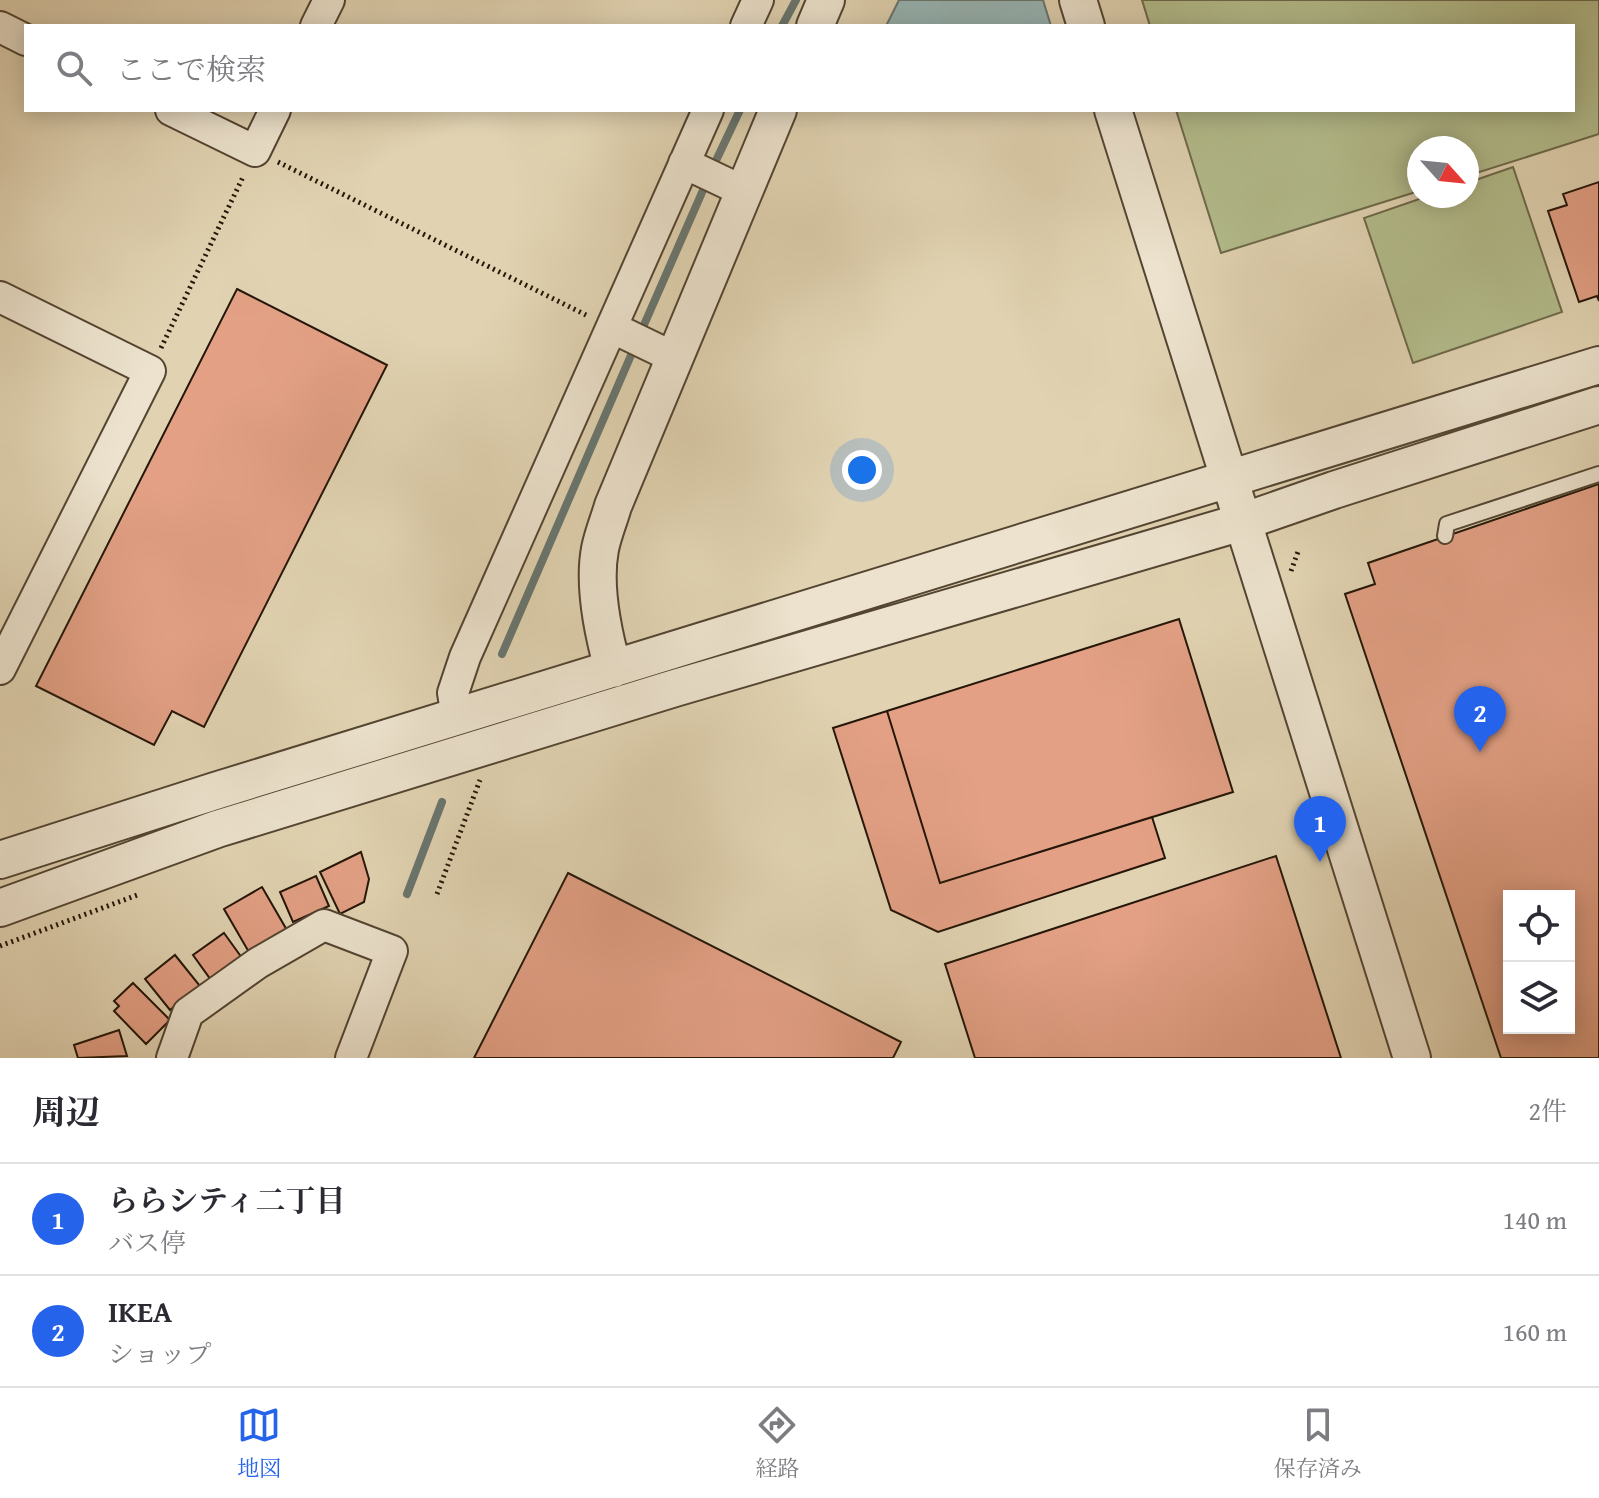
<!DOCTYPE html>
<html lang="ja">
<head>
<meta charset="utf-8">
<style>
	body { margin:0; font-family:"Gentium Book Plus","Noto Serif JP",serif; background:#f7f7f7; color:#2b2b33 }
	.controls { position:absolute; right:24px; bottom:24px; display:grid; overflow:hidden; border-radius:0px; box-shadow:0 4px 20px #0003 }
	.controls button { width:72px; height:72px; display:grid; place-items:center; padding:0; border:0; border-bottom:2px solid #e1e1e2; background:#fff; color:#2b2b33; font:40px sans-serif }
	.compass { position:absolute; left:1407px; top:136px; width:72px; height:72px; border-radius:50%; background:#fff; box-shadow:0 4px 20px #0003; rotate:117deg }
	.you { position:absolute; left:862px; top:470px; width:28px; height:28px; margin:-20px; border:6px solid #fff; border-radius:50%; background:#1a73e8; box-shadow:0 0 0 12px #1a73e833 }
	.badge { display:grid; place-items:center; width:52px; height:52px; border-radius:50%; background:#2563eb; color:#fff; font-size:26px; font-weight:700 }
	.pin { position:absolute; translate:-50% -66px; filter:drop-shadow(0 2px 4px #0008) }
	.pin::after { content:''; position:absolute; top:42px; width:28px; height:24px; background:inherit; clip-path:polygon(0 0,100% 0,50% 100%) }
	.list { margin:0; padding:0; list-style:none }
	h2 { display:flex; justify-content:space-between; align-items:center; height:104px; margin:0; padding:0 32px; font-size:34px }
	h2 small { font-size:26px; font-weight:400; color:#7c7c81 }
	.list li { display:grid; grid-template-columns:52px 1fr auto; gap:24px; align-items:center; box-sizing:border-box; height:112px; padding:0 32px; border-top:2px solid #e1e1e2 }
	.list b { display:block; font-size:30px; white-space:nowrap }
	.list p { margin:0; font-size:26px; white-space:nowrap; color:#7c7c81 }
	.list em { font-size:26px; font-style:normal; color:#7c7c81 }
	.icon { flex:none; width:44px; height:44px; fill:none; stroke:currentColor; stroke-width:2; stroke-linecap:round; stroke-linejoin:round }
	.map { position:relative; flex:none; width:1599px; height:1058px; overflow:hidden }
	.search { position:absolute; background:#fff; box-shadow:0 4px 20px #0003; left:24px; right:24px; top:24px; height:88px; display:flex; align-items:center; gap:20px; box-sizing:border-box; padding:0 28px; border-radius:0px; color:#7c7c81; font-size:30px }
	.sheet { height:328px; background:#fff }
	nav { display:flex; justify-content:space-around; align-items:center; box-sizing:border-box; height:112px; border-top:2px solid #e1e1e2; background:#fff; font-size:22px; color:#7c7c81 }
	nav a { display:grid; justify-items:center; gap:4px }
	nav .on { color:#2563eb }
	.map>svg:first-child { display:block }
	.green { fill:#b3bc8c; stroke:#6c694a; stroke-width:2 }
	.water { fill:#97b6b6; stroke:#697670; stroke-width:2 }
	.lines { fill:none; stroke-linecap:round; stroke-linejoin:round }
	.stream { stroke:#697670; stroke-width:8 }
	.building { fill:#e3a085; stroke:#241608; stroke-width:2; fill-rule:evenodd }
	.service-casing { stroke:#534532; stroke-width:18 }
	.minor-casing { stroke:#534532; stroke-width:34 }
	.tertiary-casing { stroke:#534532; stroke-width:40 }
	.path { stroke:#241608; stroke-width:5; stroke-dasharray:2 4; stroke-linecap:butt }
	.service { stroke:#ece2cd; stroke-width:14 }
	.minor { stroke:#ece2cd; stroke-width:30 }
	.tertiary { stroke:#ece2cd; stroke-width:36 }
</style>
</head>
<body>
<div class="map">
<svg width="1599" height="1058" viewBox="0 0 1599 1058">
	<rect width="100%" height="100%" fill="#e1d3b2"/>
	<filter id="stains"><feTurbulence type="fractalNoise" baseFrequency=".0025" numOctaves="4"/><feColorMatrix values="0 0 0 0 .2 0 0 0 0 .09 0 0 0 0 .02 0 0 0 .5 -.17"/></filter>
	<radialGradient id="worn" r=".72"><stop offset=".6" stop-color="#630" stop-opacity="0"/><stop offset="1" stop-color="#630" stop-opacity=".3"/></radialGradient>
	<path class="green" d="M1142 0H1599V134L1467 176V148H1419V191L1221 253 1176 110H1573V26H1150Z
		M1513 167 1562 312 1413 363 1364 218 1428 196H1467V183Z"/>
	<path class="water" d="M899 0H1043L1051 26H886Z"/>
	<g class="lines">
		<path class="stream" d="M782 26 796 0
			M712 169 740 110
			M640 334 707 181
			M502 654 635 346
			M407 894 442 802"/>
	</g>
	<path class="building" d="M1599 182V301L1597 296 1579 302 1548 211 1567 205 1563 194Z
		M237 289 387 365 204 727 172 711 154 745 36 686Z
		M1599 484V1058H1501L1345 594 1375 584 1368 563ZM1509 896H1569V1028H1509Z
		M1179 619 1233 792 940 883 887 711Z
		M887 711 940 883 1152 817 1165 858 938 932 891 910 833 728Z
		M361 852 369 879 364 902 340 914 320 872Z
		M1276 856 1341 1058H975L945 964Z
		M568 873 901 1042 893 1058H474Z
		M316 876 329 906 293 922 280 892Z
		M262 887 288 932 250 954 224 909Z
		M224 933 242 958 211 980 193 955Z
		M175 955 200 986 170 1010 145 979Z
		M133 983 170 1020 146 1044 114 1011 119 1006 114 1001Z
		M119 1030 127 1056 78 1058 74 1045Z"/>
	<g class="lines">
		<defs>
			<path id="service" d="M1445 536 1447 524 1599 474"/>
			<path id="minor" d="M316 26 329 0
				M746 26 758 0
				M0 27 26 40
				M171 110 255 151 275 110
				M684 163 743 191
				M0 297 150 371 0 669
				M613 328 673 357
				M457 717 453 693 465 657 708 110
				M172 1058 188 1013 258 963 324 925 392 951 351 1058"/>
			<path id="tertiary" d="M1078 0 1086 26
				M815 26 826 0
				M1113 110 1412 1058
				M613 669C603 633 593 586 600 549 603 534 609 520 613 506L778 110
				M0 860 215 791 1599 365
				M0 908 217 829 675 688 1242 522 1334 490 1599 405"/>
		</defs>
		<use href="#service" class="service-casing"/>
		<use href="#minor" class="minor-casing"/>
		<use href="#tertiary" class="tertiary-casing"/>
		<path class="path" d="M278 162 588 316
			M161 348 243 177
			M1291 571 1299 549
			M437 894 480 780
			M0 946 140 894"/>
		<use href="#service" class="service"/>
		<use href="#minor" class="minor"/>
		<use href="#tertiary" class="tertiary"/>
	</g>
	<rect width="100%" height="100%" filter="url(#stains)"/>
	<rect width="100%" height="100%" fill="url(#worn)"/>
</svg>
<div class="controls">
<button><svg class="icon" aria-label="locate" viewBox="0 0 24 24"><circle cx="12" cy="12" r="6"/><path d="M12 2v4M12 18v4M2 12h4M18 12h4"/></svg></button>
<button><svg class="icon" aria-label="layers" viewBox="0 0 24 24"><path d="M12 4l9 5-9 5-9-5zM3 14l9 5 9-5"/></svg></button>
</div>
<svg class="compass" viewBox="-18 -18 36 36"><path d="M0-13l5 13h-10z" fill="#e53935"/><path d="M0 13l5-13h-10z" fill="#7c7c81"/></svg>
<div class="you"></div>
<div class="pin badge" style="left:1320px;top:862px">1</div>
<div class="pin badge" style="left:1480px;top:752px">2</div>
<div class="search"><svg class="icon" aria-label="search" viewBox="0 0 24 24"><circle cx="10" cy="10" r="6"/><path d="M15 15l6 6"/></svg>ここで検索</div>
</div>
<section class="sheet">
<h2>周辺<small>2件</small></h2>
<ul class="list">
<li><span class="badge">1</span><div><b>ららシティ二丁目</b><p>バス停</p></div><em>140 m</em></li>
<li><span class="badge">2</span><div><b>IKEA</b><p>ショップ</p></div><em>160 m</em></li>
</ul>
</section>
<nav>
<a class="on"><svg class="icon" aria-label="map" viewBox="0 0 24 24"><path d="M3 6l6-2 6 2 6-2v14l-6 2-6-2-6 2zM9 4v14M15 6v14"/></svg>地図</a>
<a><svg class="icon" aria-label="directions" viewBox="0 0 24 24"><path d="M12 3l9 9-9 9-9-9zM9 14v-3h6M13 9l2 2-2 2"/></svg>経路</a>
<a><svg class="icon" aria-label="saved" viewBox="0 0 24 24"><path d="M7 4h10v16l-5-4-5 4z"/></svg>保存済み</a>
</nav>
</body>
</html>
